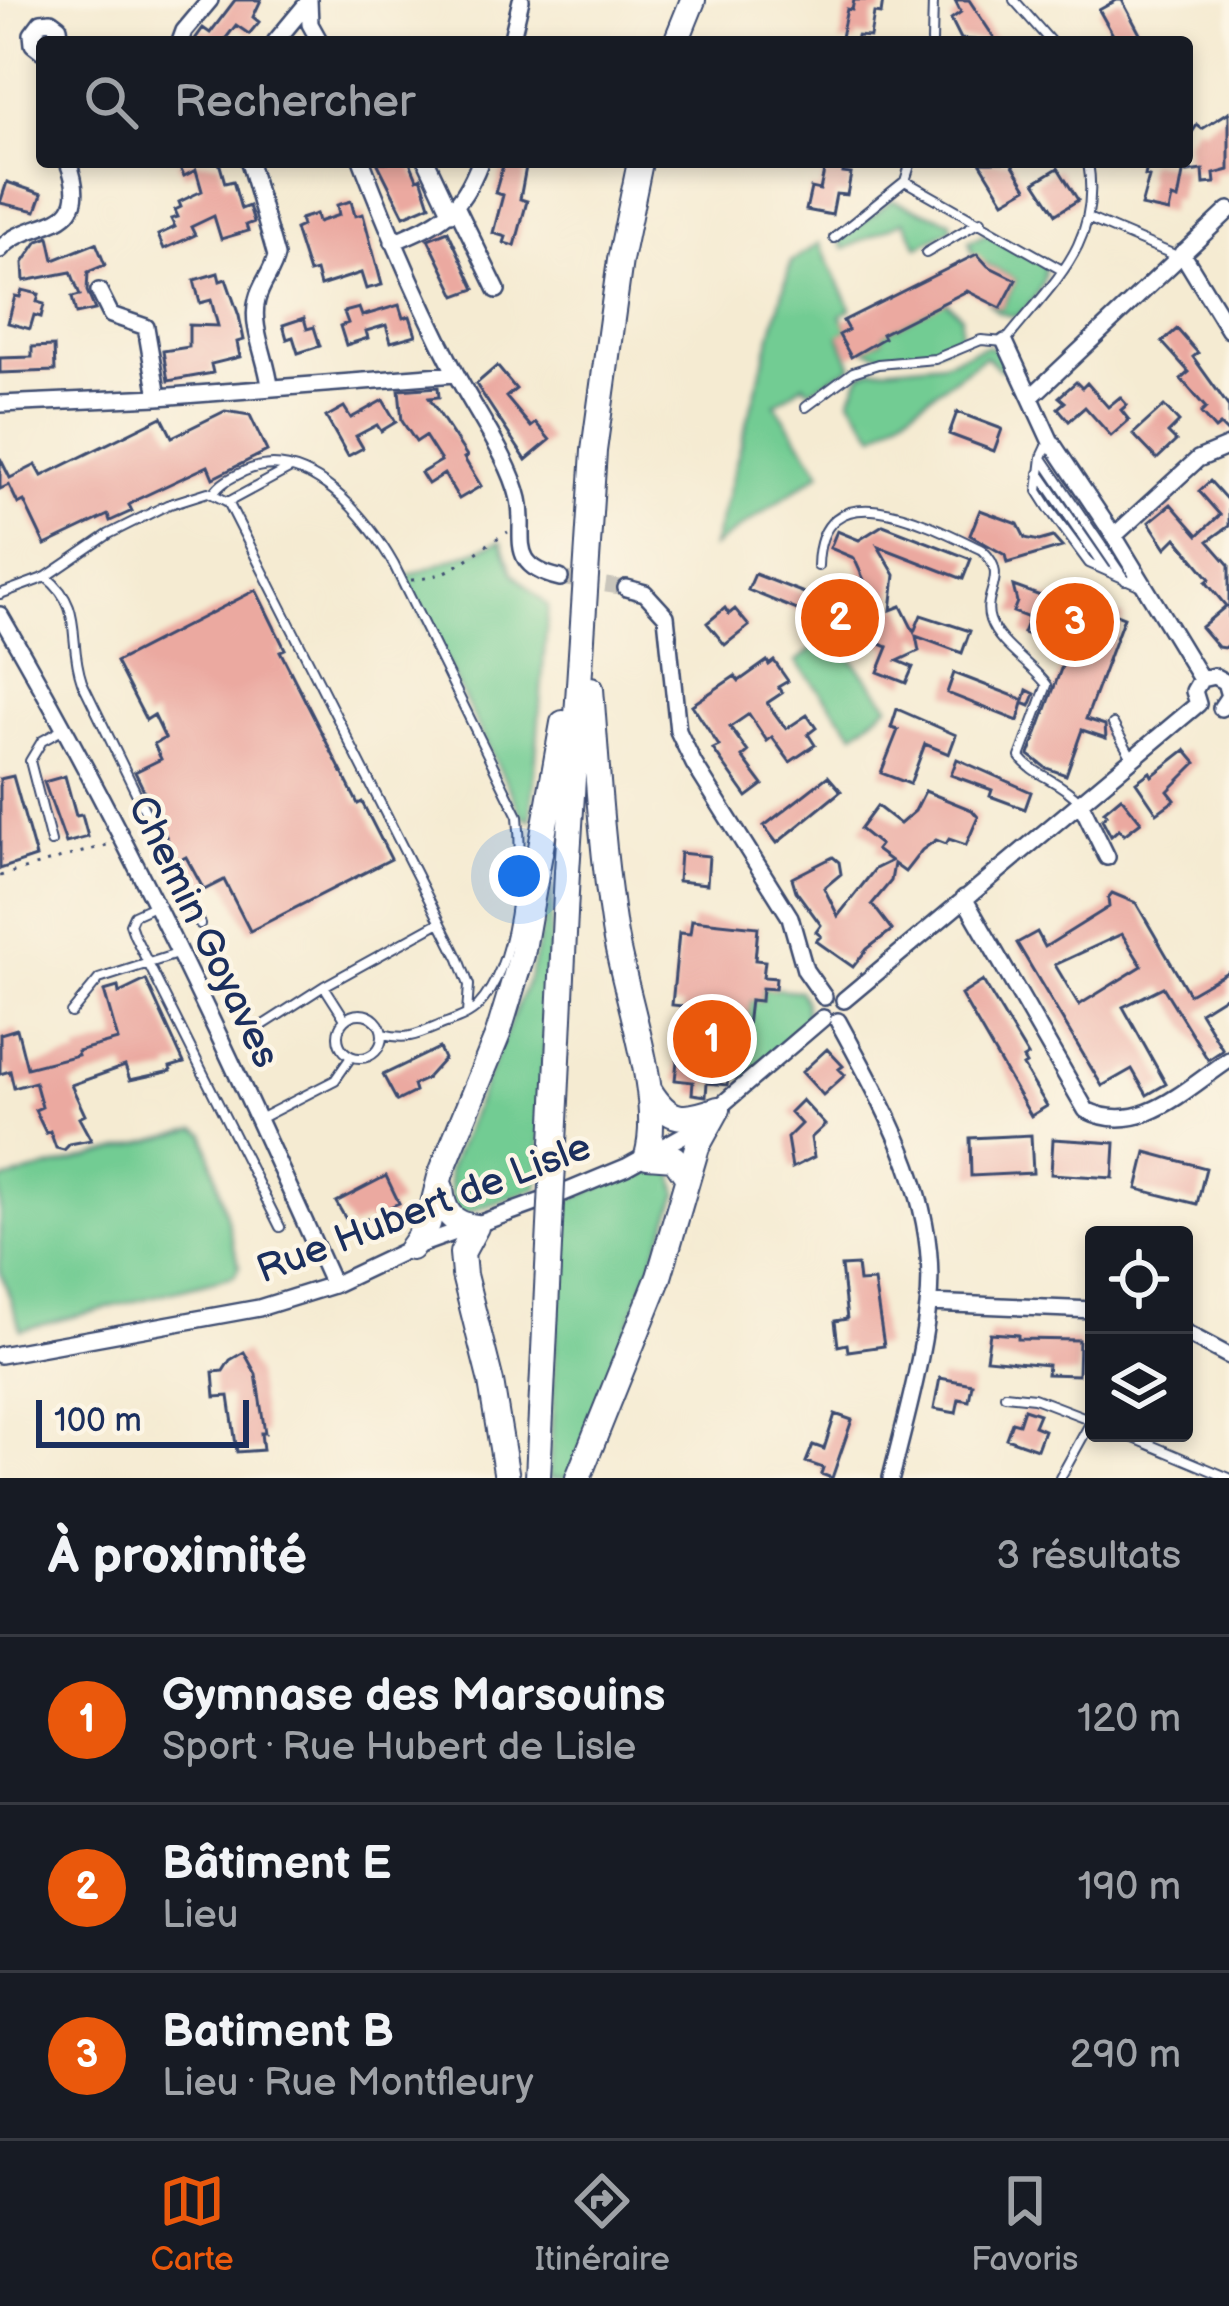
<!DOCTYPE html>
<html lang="fr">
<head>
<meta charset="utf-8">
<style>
	body { margin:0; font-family:"Balsamiq Sans",sans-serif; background:#242831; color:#f1f3f6 }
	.controls { position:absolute; right:36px; bottom:36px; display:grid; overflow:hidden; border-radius:12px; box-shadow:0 6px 18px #0003 }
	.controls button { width:108px; height:108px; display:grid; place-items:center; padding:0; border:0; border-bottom:3px solid #363941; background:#171b24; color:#f1f3f6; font:60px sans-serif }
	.scale { position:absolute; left:36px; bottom:30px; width:213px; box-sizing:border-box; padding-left:12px; border:6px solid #1b2f5e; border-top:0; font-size:33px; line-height:42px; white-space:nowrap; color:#1b2f5e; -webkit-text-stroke:9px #fcf5e5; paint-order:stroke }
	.you { position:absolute; left:519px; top:876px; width:42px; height:42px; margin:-30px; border:9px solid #fff; border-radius:50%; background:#1a73e8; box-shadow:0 0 0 18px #1a73e833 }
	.badge { display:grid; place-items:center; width:78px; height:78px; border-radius:50%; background:#ea580c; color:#fff; font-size:39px; font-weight:700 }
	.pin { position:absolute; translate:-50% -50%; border:6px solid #fff; box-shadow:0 3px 12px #0006 }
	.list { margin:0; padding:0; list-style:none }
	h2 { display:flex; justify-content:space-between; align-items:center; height:156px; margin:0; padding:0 48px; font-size:51px }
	h2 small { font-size:39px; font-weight:400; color:#9ea1a6 }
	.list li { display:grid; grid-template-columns:78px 1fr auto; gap:36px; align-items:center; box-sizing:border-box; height:168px; padding:0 48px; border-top:3px solid #363941 }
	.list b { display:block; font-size:45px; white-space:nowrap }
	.list p { margin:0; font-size:39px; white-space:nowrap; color:#9ea1a6 }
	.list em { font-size:39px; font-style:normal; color:#9ea1a6 }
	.icon { flex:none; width:66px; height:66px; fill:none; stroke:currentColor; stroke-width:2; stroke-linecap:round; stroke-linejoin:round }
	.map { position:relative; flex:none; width:1229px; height:1478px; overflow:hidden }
	.search { position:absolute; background:#171b24; box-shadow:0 6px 18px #0003; left:36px; right:36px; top:36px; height:132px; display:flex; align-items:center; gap:30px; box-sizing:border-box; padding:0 42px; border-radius:12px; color:#9ea1a6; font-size:45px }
	.sheet { height:660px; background:#171b24 }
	nav { display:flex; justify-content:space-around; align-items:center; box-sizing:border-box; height:168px; border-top:3px solid #363941; background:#171b24; font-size:33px; color:#9ea1a6 }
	nav a { display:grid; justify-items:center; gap:6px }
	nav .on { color:#ea580c }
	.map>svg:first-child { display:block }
	.green { fill:#72cc93; stroke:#467e78; stroke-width:3 }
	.building { fill:#eba9a0; fill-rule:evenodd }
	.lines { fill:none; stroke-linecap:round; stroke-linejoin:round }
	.minor-tunnel { stroke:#c9c5bb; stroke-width:15; stroke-dasharray:15 8; stroke-linecap:butt }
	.service-casing { stroke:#3c4b6f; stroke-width:12 }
	.minor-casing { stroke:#3c4b6f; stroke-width:20 }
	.trunk-casing { stroke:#3c4b6f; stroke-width:28 }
	.path { stroke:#3c4b6f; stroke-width:3; stroke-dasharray:3 9; stroke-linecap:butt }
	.service { stroke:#fff; stroke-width:8 }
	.minor { stroke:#fff; stroke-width:15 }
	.trunk { stroke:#fff; stroke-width:24 }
	.trunk-bridge-casing { stroke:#3c4b6f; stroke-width:28; stroke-linecap:butt }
	.trunk-bridge { stroke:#fff; stroke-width:24 }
	.labels { text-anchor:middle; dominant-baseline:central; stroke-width:9; stroke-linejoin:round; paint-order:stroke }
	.street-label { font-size:39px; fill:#1b2f5e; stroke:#fcf5e5 }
</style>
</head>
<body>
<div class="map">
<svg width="1229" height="1478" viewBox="0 0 1229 1478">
	<rect width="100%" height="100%" fill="#fcf5e5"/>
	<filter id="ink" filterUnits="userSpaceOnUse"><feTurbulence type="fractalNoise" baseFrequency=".00833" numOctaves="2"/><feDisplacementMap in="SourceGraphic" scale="24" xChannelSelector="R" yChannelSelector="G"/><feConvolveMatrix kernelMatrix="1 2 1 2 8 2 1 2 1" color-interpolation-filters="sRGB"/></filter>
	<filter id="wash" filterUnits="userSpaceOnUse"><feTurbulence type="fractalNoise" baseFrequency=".004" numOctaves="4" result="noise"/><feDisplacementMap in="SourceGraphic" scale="48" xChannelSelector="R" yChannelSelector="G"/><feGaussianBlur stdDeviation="2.7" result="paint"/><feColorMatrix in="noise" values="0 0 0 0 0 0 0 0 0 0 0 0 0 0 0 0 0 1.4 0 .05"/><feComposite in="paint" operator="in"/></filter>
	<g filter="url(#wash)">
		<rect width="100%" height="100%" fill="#f5ebd2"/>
		<path class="green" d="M892 200 951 221 952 228 918 247 904 221 844 249 839 241Z
			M987 234 1044 264C1049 282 1031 305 1016 317L999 313 987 301 1002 308 1016 280 973 256 969 241Z
			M819 243 851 309 841 315 848 330 839 336 852 366 810 390 804 384 775 404 821 472 713 547 791 262Z
			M945 301 961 315 960 335C943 352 886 361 864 349L883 339 882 334Z
			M986 346 1006 353 1010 362 1001 370 985 356 875 435 850 399 861 374 873 369 943 362Z
			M501 541 513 573 548 606 531 820 522 815 404 577Z
			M831 634 889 705 854 733 796 662Z
			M553 887 538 1188 461 1215 452 1203 448 1171 530 975Z
			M762 988 800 991 805 1000 806 1028 743 1085 750 1000 761 1001Z
			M196 1129 205 1134 239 1266 234 1276 21 1330 0 1269V1181Z
			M655 1162H671L678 1194 571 1478H549L562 1204Z"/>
		<g id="blocks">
			<path class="building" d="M235 0H261L253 17 259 22 249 34 236 25 223 42H193L203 28 210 33Z
				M854 0H883L881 14 874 13 870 37 857 36 856 42H840L847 9 852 10Z
				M955 0H969L997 42 961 39 951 19 961 12Z
				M1117 0H1122L1141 36 1130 42H1117L1099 10Z
				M1229 112V170L1214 174 1215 183 1204 184 1203 170 1187 172V140L1197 125 1202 129Z
				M177 162H219L225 183 233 181 241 209 249 206 254 222 246 225 248 231 221 239 214 216 191 227 195 235 164 249 158 235 175 227 171 219 178 217 175 210 181 207 179 202 202 191 196 170 184 176Z
				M377 162H410L417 179 421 177 430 205 404 216Z
				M504 162 526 167 520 199 527 201 515 246 504 243 506 237 493 233 503 195 495 193Z
				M826 162H845L843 173 851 174 847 195 836 194 832 215 806 210 811 188 820 190Z
				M980 162H1011L1027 188 1004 201Z
				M1148 162 1184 168 1178 200 1172 198 1169 212 1141 206 1149 177 1145 176Z
				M1058 168 1078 200 1056 214 1035 182Z
				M7 182 42 194 36 211 0 203Z
				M351 201 355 216 363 214 382 285 366 289 361 273 320 286 316 271 309 273 295 229 302 226 300 219 316 214 318 222 339 215 337 205Z
				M448 231 475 289 456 296 428 239Z
				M49 237 54 260 96 243 105 265 88 272 87 291 95 310 76 314 72 297 80 295 71 272 24 281 23 263 38 241Z
				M977 254 988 266 1016 280 1001 308 967 291 882 334 884 338 851 357 839 335 848 330 843 321Z
				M218 273 220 281 226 279 239 316 244 340 237 342 240 357 211 364 213 373 168 381 163 351 189 347V325L218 326 211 300 200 303 194 280Z
				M22 290 39 294 37 302 44 304 41 317 34 315 30 329 8 323 15 296 20 297Z
				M399 305 403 318 410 316 416 335 391 342 386 325 366 331 368 338 346 345 340 326 348 323 344 312 359 308 362 316Z
				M304 318 307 329 314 327 320 346 298 353 293 337 287 339 283 325Z
				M1177 329 1198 353 1193 357 1229 407V434L1220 425 1215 429 1201 413 1206 408 1181 379 1189 372 1162 342Z
				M54 346 55 371 0 373V358L32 357V347Z
				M497 366 516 389 506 397 531 427 536 423 550 440 526 460 476 384Z
				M1076 382 1082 388 1087 383 1108 407 1120 397 1127 405 1121 410 1129 420 1111 436 1085 407 1069 421 1058 408 1065 402 1059 397Z
				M438 387 439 397 429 398 467 456 464 458 481 486 459 499 444 474 428 484 421 473 441 461 425 436 416 442 402 421 399 390Z
				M383 400 396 422 381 431 377 425 356 436 363 448 348 456 326 417 344 407 351 418Z
				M1164 406 1179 422 1168 433 1176 441 1157 459 1133 434Z
				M225 411 250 415 267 451 213 478 208 466 138 499 129 505 132 511 110 521 108 515 45 545 24 501 18 504 9 485 0 489V458L10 478 36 465 42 476 162 417 172 437Z
				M957 412 1002 429 994 451 949 434Z
				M1210 481 1229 502V526L1208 541 1229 565V644L1224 648 1218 647 1201 627 1226 606 1206 582 1210 579 1176 538 1166 548 1149 522 1171 504 1198 535 1220 515 1199 491Z
				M980 510 1018 524 1025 538 1039 541 1053 537 1062 547 1007 563 1005 555 970 535Z
				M883 525 971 559 963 579 878 546 895 575 891 610 901 606 914 632 921 615 970 631 962 653 916 636 919 651 898 661 913 667 906 683 878 672 888 647 748 590 755 574 884 624 854 558 830 548 837 531 859 540Z
				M1013 586 1090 614 1093 605 1124 617 1086 719 1105 725 1106 738 1082 730 1066 775 1046 768 1029 755 1068 650 1023 633 1029 618 1013 612 1017 602Z
				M256 590 285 649 280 651 358 804 362 802 391 859 250 931 224 880 204 890 186 857 178 861 135 772 161 759 154 744 165 738 154 715 146 720 116 662Z
				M725 608 729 614 735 609 749 626 725 645 707 623Z
				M767 661 769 665 774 661 788 681 778 687 782 693 767 703 786 729 807 715 816 728 808 734 815 745 790 762 772 737 767 741 749 714 730 727 748 752 742 757 763 785 747 797 713 749 719 746 692 705 735 676 739 681Z
				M954 673 1024 700 1027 690 1035 694 1030 706 1023 703 1018 721 947 693Z
				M897 709 956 735 949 754 925 744 910 784 881 773 898 730 891 728Z
				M1185 750 1196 763 1168 791 1175 800 1157 813 1136 782 1150 772 1152 776Z
				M957 759 1031 792 1025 809 990 796 992 790 951 775Z
				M13 776 36 857 0 869V779Z
				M65 776 76 816 82 815 88 837 66 843 44 782Z
				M828 776 841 791 777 843 764 826Z
				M925 791 972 810 978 817 966 845 949 839 946 844 936 840 922 850 905 872 894 864 891 881 872 904 892 930 867 949 853 967 816 941 821 936 816 932 821 925 796 891 792 878 833 857 839 862 841 874 824 888 838 916 875 869 891 861 876 850 880 845 860 829 877 806 900 824 915 811Z
				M1121 797 1141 822 1124 835 1119 829 1111 836 1102 819 1107 814 1104 811Z
				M680 853 709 856 707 884 678 881Z
				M1112 893 1136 903 1189 994 1229 971V994L1200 1012 1223 1050 1208 1060 1163 987 1123 1007 1166 1084 1147 1095 1132 1069 1102 1086 1017 943 1037 932 1045 947 1109 907 1108 898ZM1122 934 1142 966 1079 1005 1055 965Z
				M692 920 758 927 755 960 765 961 763 977 776 978 775 989 762 988 761 1001 750 1000 742 1071 730 1072 727 1085 707 1083 706 1096 692 1094 693 1082 675 1080 683 1006 672 1005 679 933 690 934Z
				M146 980 184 1063 170 1067 171 1071 130 1080 125 1066 71 1085 85 1115 79 1118 91 1140 70 1144 64 1150 56 1148 50 1131 46 1133 35 1110 42 1107 35 1082 14 1088 10 1071 0 1074V1034L17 1029 27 1068 78 1055 77 1051 118 1040 104 991 118 987 119 993Z
				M983 981 1028 1056 1023 1059 1026 1064 1023 1066 1047 1106 1031 1116 961 995Z
				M439 1048 444 1059 426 1079 413 1085 415 1092 397 1101 383 1075Z
				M827 1049 843 1066 839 1069 845 1075 823 1095 802 1072Z
				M802 1100 825 1125 811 1138 814 1157 792 1168 787 1138 801 1124 790 1112Z
				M1031 1135 1033 1173 971 1176 970 1138Z
				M1053 1139 1115 1143 1113 1178 1051 1174Z
				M1146 1152 1206 1168 1197 1204 1137 1189Z
				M386 1176 399 1203 390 1207 394 1216 372 1227 367 1219 351 1228 336 1202Z
				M857 1265 859 1282 874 1281 884 1346 848 1351 847 1344 838 1346 835 1321 847 1319 841 1266Z
				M990 1333 1018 1335V1339L1079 1340 1078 1375 1047 1374 1048 1365 986 1359Z
				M244 1352 256 1374 265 1433H261L263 1450 237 1452 229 1396 215 1397 213 1372 223 1371 230 1360Z
				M940 1378 972 1384 969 1401 959 1399 956 1413 934 1409Z
				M1024 1409 1039 1414 1034 1426 1044 1430 1037 1449 1006 1438 1012 1422 1019 1424Z
				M835 1414 852 1420 832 1478 821 1474 823 1468 806 1462 813 1445 824 1449Z"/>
		</g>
	</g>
	<g filter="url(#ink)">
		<use href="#blocks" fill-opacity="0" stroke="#3c4b6f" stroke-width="3"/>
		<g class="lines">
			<path class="minor-tunnel" d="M560 578 626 588"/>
			<defs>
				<path id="service" d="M1014 0 1051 42
					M932 42 933 0
					M905 181 1062 270
					M1090 219 1177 256
					M834 238 905 181 911 162
					M926 253 981 221
					M806 407 853 372 878 364 935 359 981 340 1005 342C1053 281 1102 245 1088 162
					M1049 442 1042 457 1038 491 1050 510 1089 563 1139 585
					M1042 458 1125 580
					M1039 473 1106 570
					M214 493C221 482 233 477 245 471 308 444 368 518 394 565L518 816C523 869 517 964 478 1006 468 1017 450 1021 436 1027 415 1036 405 1040 383 1034
					M228 502 289 469
					M818 566C820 466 931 525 982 550 1011 577 981 593 990 620 999 646 1031 663 1047 685L1020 757C1033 775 1061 781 1079 801
					M46 577C85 608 67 639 82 682L200 924
					M0 594 46 577 109 534 167 505 208 492 228 502 459 959 469 985 467 1014
					M1113 724 1132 758
					M51 842 30 761 42 741 62 730
					M154 906 134 915 130 924 134 935 280 1227
					M324 986 345 1019
					M71 1013 99 979 177 954
					M338 1036a22 22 0 1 1 44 0a22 22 0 1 1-44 0Z
					M260 1027 324 986 440 922
					M259 1119 335 1080 351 1057
					M1005 1395 1034 1398 1094 1421
					M1122 1433 1229 1478
					M1060 1478 1092 1420 1094 1316"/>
				<path id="minor" d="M309 0 310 24 320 42
					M180 42 184 31 210 0
					M275 42 309 1
					M511 42 521 0
					M42 51 33 44 32 34 41 22 51 21 59 27 61 42
					M249 162 276 256C273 272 261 283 257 300 250 326 267 359 270 386
					M362 162C390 235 420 305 456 374 475 411 510 459 519 499 527 537 505 565 560 578
					M427 162 451 213
					M457 208 497 290
					M393 242C441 222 461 212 480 162
					M0 250C27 215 97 238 68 162
					M1182 253 1229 330
					M99 291 111 315 146 327 158 397
					M1005 342 1050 440 1114 536 1201 679
					M1032 396 1229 210
					M0 404 158 397 455 374
					M1114 536 1198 459 1229 446
					M626 588 645 593 666 616 678 731 694 764 790 917 805 970 824 997
					M0 615C126 830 231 1057 333 1285
					M1198 704 1194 691 1201 679 1214 676 1225 682
					M1221 708 1229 696 1225 682
					M1081 804 1107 857
					M964 898 1086 1110C1140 1137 1185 1089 1229 1060
					M844 1000 1198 704
					M838 1021C885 1108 941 1204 928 1307 921 1365 905 1422 891 1478
					M929 1303 1094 1310
					M1184 1332 1229 1356
					M0 1355 259 1308 333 1285 411 1248 561 1194 626 1167 691 1131 823 1018"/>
				<path id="trunk" d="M676 42 693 0
					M591 689C597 768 602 850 614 929 624 994 664 1096 647 1156L674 1158 688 1178
					M567 872 594 451 620 260 640 162
					M650 1091C670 1123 684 1121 718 1109
					M441 1188C443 1212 452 1224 476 1227L462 1253 464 1275 491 1382 507 1478
					M411 1248 428 1224 441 1173 498 1034 522 955 563 723
					M538 1478 541 1413
					M578 1478 659 1277 697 1147 718 1109"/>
			</defs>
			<use href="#service" class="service-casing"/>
			<use href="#minor" class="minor-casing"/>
			<use href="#trunk" class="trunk-casing"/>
			<path class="path" d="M411 580C458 576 471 552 508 532
				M0 876 110 844"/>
			<use href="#service" class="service"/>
			<use href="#minor" class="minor"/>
			<use href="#trunk" class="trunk"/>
			<defs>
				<path id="trunk-bridge" d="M541 1413 567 872"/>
			</defs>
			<use href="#trunk-bridge" class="trunk-bridge-casing"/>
			<use href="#trunk-bridge" class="trunk-bridge"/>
		</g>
	</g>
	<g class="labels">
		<g class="street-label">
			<text transform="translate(203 932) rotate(64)">Chemin Goyaves</text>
			<text transform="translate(424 1209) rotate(-21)">Rue Hubert de Lisle</text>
		</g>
	</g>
</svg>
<div class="controls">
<button><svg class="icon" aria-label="locate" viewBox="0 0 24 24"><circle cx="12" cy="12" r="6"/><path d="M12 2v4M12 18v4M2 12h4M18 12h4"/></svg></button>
<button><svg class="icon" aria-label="layers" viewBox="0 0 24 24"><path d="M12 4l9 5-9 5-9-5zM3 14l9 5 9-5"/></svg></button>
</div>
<div class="scale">100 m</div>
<div class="you"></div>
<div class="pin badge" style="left:712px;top:1039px">1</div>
<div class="pin badge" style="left:840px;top:618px">2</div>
<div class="pin badge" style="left:1075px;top:622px">3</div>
<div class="search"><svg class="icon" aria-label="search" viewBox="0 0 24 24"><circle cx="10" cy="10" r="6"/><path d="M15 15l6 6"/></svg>Rechercher</div>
</div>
<section class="sheet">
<h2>À proximité<small>3 résultats</small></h2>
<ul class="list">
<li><span class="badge">1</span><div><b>Gymnase des Marsouins</b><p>Sport · Rue Hubert de Lisle</p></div><em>120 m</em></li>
<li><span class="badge">2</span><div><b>Bâtiment E</b><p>Lieu</p></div><em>190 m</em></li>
<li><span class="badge">3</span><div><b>Batiment B</b><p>Lieu · Rue Montfleury</p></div><em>290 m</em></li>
</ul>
</section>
<nav>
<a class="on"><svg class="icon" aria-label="map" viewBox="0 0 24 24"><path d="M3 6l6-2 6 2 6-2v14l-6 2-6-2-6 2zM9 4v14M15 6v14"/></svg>Carte</a>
<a><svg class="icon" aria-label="directions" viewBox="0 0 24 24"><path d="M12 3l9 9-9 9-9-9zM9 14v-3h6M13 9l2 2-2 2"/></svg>Itinéraire</a>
<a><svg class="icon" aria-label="saved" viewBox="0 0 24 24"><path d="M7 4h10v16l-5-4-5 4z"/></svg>Favoris</a>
</nav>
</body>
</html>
